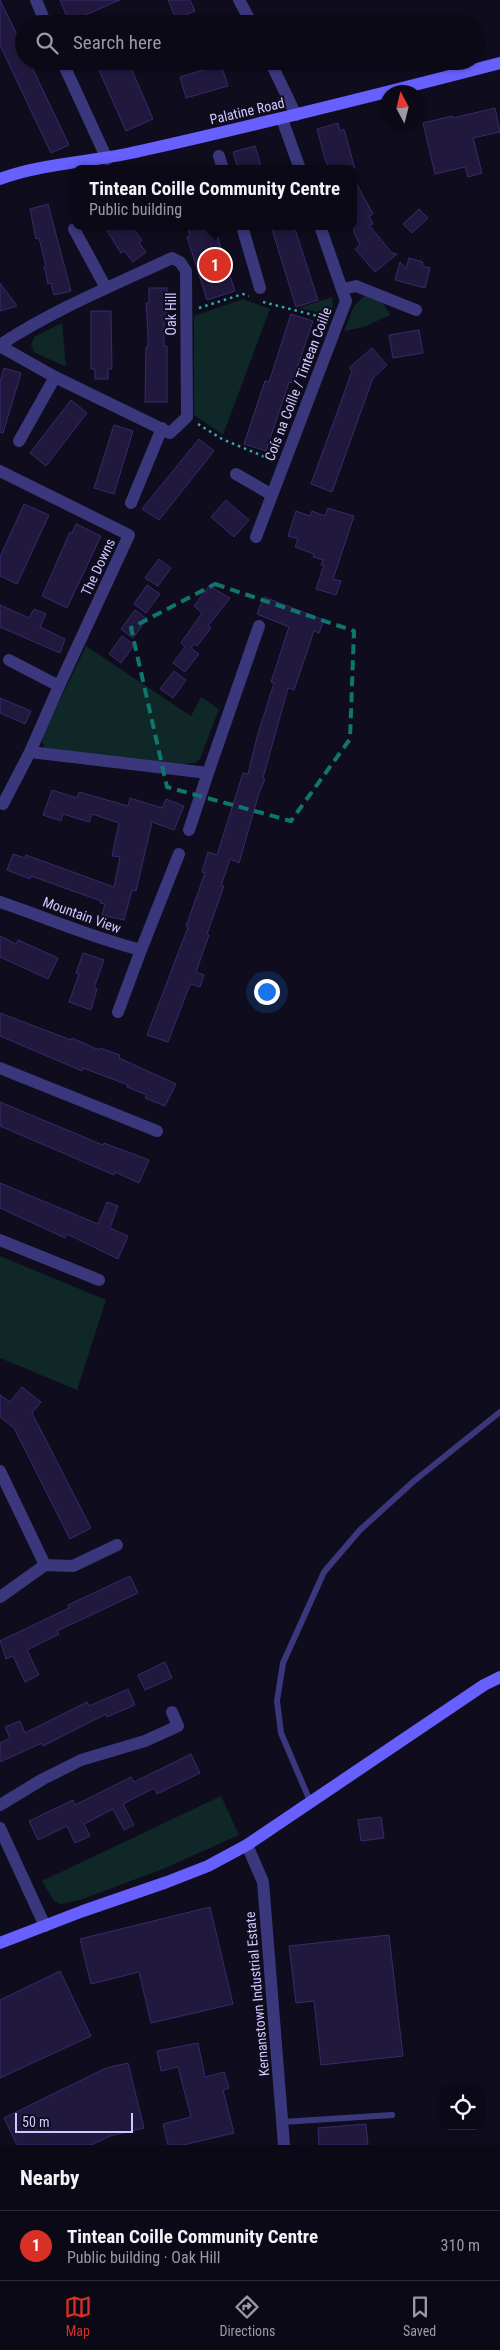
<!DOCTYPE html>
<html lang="en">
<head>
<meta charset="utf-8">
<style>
	body { margin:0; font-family:"Roboto Condensed",sans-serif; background:#14121f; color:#f1f3f6 }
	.controls { position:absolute; right:15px; bottom:15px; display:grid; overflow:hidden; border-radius:10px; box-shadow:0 1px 4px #0004 }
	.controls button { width:45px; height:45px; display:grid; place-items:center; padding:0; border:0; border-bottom:1px solid #2b2a35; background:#0b0916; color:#f1f3f6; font:25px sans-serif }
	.compass { position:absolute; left:380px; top:85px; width:45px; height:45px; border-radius:50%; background:#0b0916; box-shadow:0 1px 4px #0004; rotate:353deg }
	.scale { position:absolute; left:15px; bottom:12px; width:118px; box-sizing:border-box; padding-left:5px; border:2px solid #d0c8ff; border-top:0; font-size:14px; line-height:18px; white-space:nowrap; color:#d0c8ff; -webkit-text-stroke:4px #0f0c1d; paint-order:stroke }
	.you { position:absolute; left:266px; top:991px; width:18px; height:18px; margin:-12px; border:4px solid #fff; border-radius:50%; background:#1a73e8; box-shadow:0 0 0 8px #1a73e833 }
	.badge { display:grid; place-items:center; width:32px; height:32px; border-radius:50%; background:#d93025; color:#fff; font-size:16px; font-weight:700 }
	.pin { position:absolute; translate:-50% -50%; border:2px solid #fff; box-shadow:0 1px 5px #0006 }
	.popup { position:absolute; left:72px; top:165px; width:285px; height:65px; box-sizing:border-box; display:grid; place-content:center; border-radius:10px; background:#0b0916; filter:drop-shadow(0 1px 4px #0005); font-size:16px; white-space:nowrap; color:#9a9aa1 }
	.popup b { font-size:19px; color:#f1f3f6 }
	.popup::after { content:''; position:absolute; left:50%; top:100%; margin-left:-10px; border:10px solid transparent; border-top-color:#0b0916 }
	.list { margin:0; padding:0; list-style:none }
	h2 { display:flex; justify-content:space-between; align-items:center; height:65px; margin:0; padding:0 20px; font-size:21px }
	h2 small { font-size:16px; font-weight:400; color:#9a9aa1 }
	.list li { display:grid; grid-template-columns:32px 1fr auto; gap:15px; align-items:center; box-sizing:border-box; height:70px; padding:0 20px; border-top:1px solid #2b2a35 }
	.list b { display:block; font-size:19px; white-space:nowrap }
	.list p { margin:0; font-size:16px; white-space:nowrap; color:#9a9aa1 }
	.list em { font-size:16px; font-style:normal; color:#9a9aa1 }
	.icon { flex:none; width:28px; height:28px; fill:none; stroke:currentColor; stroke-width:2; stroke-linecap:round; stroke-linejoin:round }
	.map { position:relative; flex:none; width:500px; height:2145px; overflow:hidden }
	.search { position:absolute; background:#0b0916; box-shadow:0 1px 4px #0004; left:15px; right:15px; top:15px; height:55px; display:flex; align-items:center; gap:12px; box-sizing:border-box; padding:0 18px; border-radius:28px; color:#9a9aa1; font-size:19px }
	.sheet { height:135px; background:#0b0916 }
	nav { display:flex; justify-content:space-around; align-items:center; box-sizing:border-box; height:70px; border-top:1px solid #2b2a35; background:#0b0916; font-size:14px; color:#9a9aa1 }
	nav a { display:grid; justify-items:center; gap:2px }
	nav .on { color:#d93025 }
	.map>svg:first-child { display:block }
	.green { fill:#0f2727 }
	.building { fill:#21183e; stroke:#382a6a }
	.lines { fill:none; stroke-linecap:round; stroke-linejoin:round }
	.path { stroke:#2daeaa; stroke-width:2.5; stroke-dasharray:2.5 4; stroke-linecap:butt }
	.lane { stroke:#3b377c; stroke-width:6 }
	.street { stroke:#3b377c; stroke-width:12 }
	.secondary { stroke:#6860fe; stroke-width:12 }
	.marked { fill:none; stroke:#0f766e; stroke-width:4; stroke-dasharray:10 6; stroke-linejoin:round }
	.labels { text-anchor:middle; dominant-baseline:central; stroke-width:4; stroke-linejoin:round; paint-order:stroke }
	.street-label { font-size:14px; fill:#d0c8ff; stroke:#0f0c1d }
</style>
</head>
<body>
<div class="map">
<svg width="500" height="2145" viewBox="0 0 500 2145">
	<rect width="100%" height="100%" fill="#0f0c1d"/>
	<path class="green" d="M364 296 381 300 390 315 364 327 344 331 354 306Z
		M332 297 333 305 330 315 299 308Z
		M243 299 270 309 223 435 194 415V316Z
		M62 323 66 367 34 352 31 345 34 337Z
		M86 646 191 716 201 697 219 709 200 759 195 763 181 764 47 751 42 742 43 735Z
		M0 1256 106 1300 77 1390 0 1358Z
		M221 1796 239 1835 163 1869 80 1900 61 1904 54 1901 42 1881Z"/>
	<path class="building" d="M0 0 24 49V61H29L69 145 51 153 0 45Z
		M60 0H120L69 22Z
		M168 0H190L195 11 176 19Z
		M95 61H128L153 119 126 131Z
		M201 61H220L228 86 186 98 180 77 203 70Z
		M495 108 500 132 473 138 482 173 468 177 465 167 435 174 423 123 452 116 453 118Z
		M338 123 340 131 344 129 355 169H329L325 159 317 129Z
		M255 146 262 169H238L233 152Z
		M354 179 373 214 369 216 373 224 369 225 392 253 397 254 375 272 355 249 360 245 354 233Z
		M48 204 71 291 54 295 51 283 48 284 46 274 44 267 46 266 39 238 36 239 30 209Z
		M419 209 428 218 412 233 403 224Z
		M104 226H131L142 240 139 243 146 252 133 262 124 251 121 253Z
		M187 226H214L235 291 207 300 187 237 190 236Z
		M271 226H294L318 300 296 307Z
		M409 258 423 262 422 266 430 268 425 288 395 280 400 262 406 269Z
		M0 283 17 306 0 311Z
		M149 288H167V320H164V346H167V402H145L146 347H148V334L146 303H149Z
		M91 311H111L112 369H108V379H95V369H91Z
		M291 314 313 321 292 383 289 382 266 451 244 444 265 381 269 382Z
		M419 330 423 353 393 358 389 335Z
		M372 348 387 365 373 378 332 492 311 484 342 399 352 371 349 368Z
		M4 368 21 373 3 433 0 432V382Z
		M71 400 87 413 46 466 30 453Z
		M114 425 133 431 114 494 94 488Z
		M199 439 214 451 159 520 142 509Z
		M226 500 249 520 234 537 211 517Z
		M24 504 49 515 17 584 0 576V557Z
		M328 508 354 516 333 579 341 581 336 595 316 589 324 565H321L323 560 313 557 314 554 295 547 298 539 288 536 296 511 310 516 312 511 325 516Z
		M76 524 101 536 67 608 42 596 70 532 72 533Z
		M159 559 171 568 158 586 145 578Z
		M147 585 160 594 146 613 134 604Z
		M209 586 230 598 208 626 211 628 197 646 194 644 191 648 199 654 185 672 173 663 185 647 181 643 202 613 194 606Z
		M264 597 324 620 319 633 314 631 294 690 288 688 263 778 265 779 259 793 239 863 230 859 221 886H224L207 934 209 935 196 972 204 975 200 987 191 984 189 987 168 1042 147 1035 188 927 186 926 205 873 202 872 208 852 217 855 243 773 248 774 257 737 274 683 271 682 289 627 257 614Z
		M0 605 29 618 34 609 46 614 40 627 65 639 60 653 0 627Z
		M135 610 147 619 133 638 121 629Z
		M122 636 134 645 121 663 109 654Z
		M174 671 186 680 173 698 160 689Z
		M0 698 31 711 25 724 0 713Z
		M52 790 77 798 79 792 128 806 130 798 162 808 166 799 184 806 174 830 152 822 136 891 132 890 124 920 102 915 105 904 100 903 101 901 31 876 30 879 7 870 13 854 25 858 26 855 114 887 120 857 112 856 119 823 92 814 89 822 63 814 61 821 43 815Z
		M0 936 16 944 18 940 58 958 48 979 0 957Z
		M83 953 104 960 94 988 97 989 91 1010 69 1002 79 974 76 973Z
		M0 1013 71 1040 72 1038 99 1050 100 1048 120 1055 119 1058 176 1084 165 1106 145 1098 147 1095 127 1087 128 1085 83 1068 82 1071 0 1036Z
		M0 1102 103 1145 104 1143 149 1160 139 1183 115 1172 114 1175 0 1126Z
		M0 1183 98 1224 107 1202 118 1206 110 1228 128 1236 118 1259 67 1234 65 1238 0 1208Z
		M22 1387 41 1402 32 1413 91 1528 70 1539 14 1428 0 1417V1395L10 1402Z
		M130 1576 138 1593 57 1631 59 1634 27 1650 39 1675 25 1682 13 1656 6 1659 0 1641 69 1608 68 1605Z
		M165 1662 172 1678 145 1690 138 1675Z
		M128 1689 135 1705 107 1717 106 1714 43 1746 42 1743 0 1762V1743L10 1738 5 1727 20 1721 25 1733 87 1702 89 1706Z
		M191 1754 200 1773 157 1794 154 1788 123 1804 134 1825 124 1830 113 1809 84 1824 90 1836 75 1843 67 1826 38 1840 29 1821 73 1800 75 1805 131 1777 134 1782Z
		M381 1817 384 1838 361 1841 358 1820Z
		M210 1907 233 2004 151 2023 139 1972 91 1984 80 1939Z
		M389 1935 403 2056 321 2065 314 2001 296 2003 289 1946Z
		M60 1971 91 2036 0 2078V2000Z
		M198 2043 205 2077 224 2072 229 2088 223 2090 234 2133 183 2145H168L163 2124 191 2117 178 2067 161 2071 157 2051Z
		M128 2063 144 2128 110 2136 91 2145H17L4 2118 106 2068Z
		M366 2124 368 2145H319L318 2128Z"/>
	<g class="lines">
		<path class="path" d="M263 302 325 318
			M199 308 243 294 249 296
			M198 424 222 439 272 460"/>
		<path class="lane" d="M310 1801 281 1733 277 1701 283 1663 324 1572 360 1530 414 1481 500 1412
			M282 2122 392 2115"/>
		<path class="street" d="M36 0 46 24
			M239 0 252 24
			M62 61 107 159
			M270 61 296 115
			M282 119 300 169
			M219 156 223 169
			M242 226 260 288
			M74 229 106 288
			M343 289 356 286 416 310
			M0 345C53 310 114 285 172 258L180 262 186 271 187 417 170 433 55 377 0 346
			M19 441 55 377
			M0 471 129 535 59 686 30 752 3 804
			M236 474 272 495
			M131 503 162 428
			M256 537 346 301 320 226
			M9 660 59 686
			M30 752 208 773 259 626
			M189 830 208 773
			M0 902C47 918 93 938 141 950L179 854
			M118 1012 141 950
			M0 1068 157 1131
			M0 1240 99 1280
			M0 1471 45 1565 0 1597
			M45 1565 73 1566 117 1545
			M0 1805 43 1779 81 1760 145 1741 178 1726 172 1712
			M0 1828 45 1926
			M247 1845 263 1882 284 2145"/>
		<path class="secondary" d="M0 179C41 163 96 162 140 151 261 124 380 94 500 63
			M0 1943 83 1911 167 1882 208 1866 247 1845 484 1685 500 1677"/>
	</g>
	<path class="marked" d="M215 584 354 631 350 739 291 821 167 787 131 628Z"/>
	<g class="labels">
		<g class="street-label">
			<text transform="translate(247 111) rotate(-13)">Palatine Road</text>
			<text transform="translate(171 314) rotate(-90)">Oak Hill</text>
			<text transform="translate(298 384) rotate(-69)">Coís na Coílle / Tintean Coille</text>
			<text transform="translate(98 567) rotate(-65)">The Downs</text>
			<text transform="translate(82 915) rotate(20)">Mountain View</text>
			<text transform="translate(257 1994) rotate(-95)">Kernanstown Industrial Estate</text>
		</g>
	</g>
</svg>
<div class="controls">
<button><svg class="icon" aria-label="locate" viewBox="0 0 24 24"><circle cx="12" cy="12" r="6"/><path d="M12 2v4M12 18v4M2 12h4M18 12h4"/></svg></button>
</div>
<svg class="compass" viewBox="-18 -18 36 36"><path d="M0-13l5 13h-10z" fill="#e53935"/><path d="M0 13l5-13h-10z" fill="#9a9aa1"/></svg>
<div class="scale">50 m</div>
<div class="you"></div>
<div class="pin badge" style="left:215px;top:265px">1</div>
<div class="popup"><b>Tintean Coille Community Centre</b>Public building</div>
<div class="search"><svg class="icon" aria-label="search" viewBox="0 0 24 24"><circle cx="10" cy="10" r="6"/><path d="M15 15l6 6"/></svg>Search here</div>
</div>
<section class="sheet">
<h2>Nearby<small></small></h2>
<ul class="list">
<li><span class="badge">1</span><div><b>Tintean Coille Community Centre</b><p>Public building · Oak Hill</p></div><em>310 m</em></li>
</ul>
</section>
<nav>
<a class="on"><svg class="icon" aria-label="map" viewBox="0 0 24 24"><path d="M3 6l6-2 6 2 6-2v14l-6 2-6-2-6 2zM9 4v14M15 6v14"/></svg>Map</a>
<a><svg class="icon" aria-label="directions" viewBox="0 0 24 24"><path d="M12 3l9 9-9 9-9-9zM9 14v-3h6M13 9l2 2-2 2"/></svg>Directions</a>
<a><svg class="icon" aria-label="saved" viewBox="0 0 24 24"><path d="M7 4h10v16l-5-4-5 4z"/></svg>Saved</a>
</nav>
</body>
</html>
